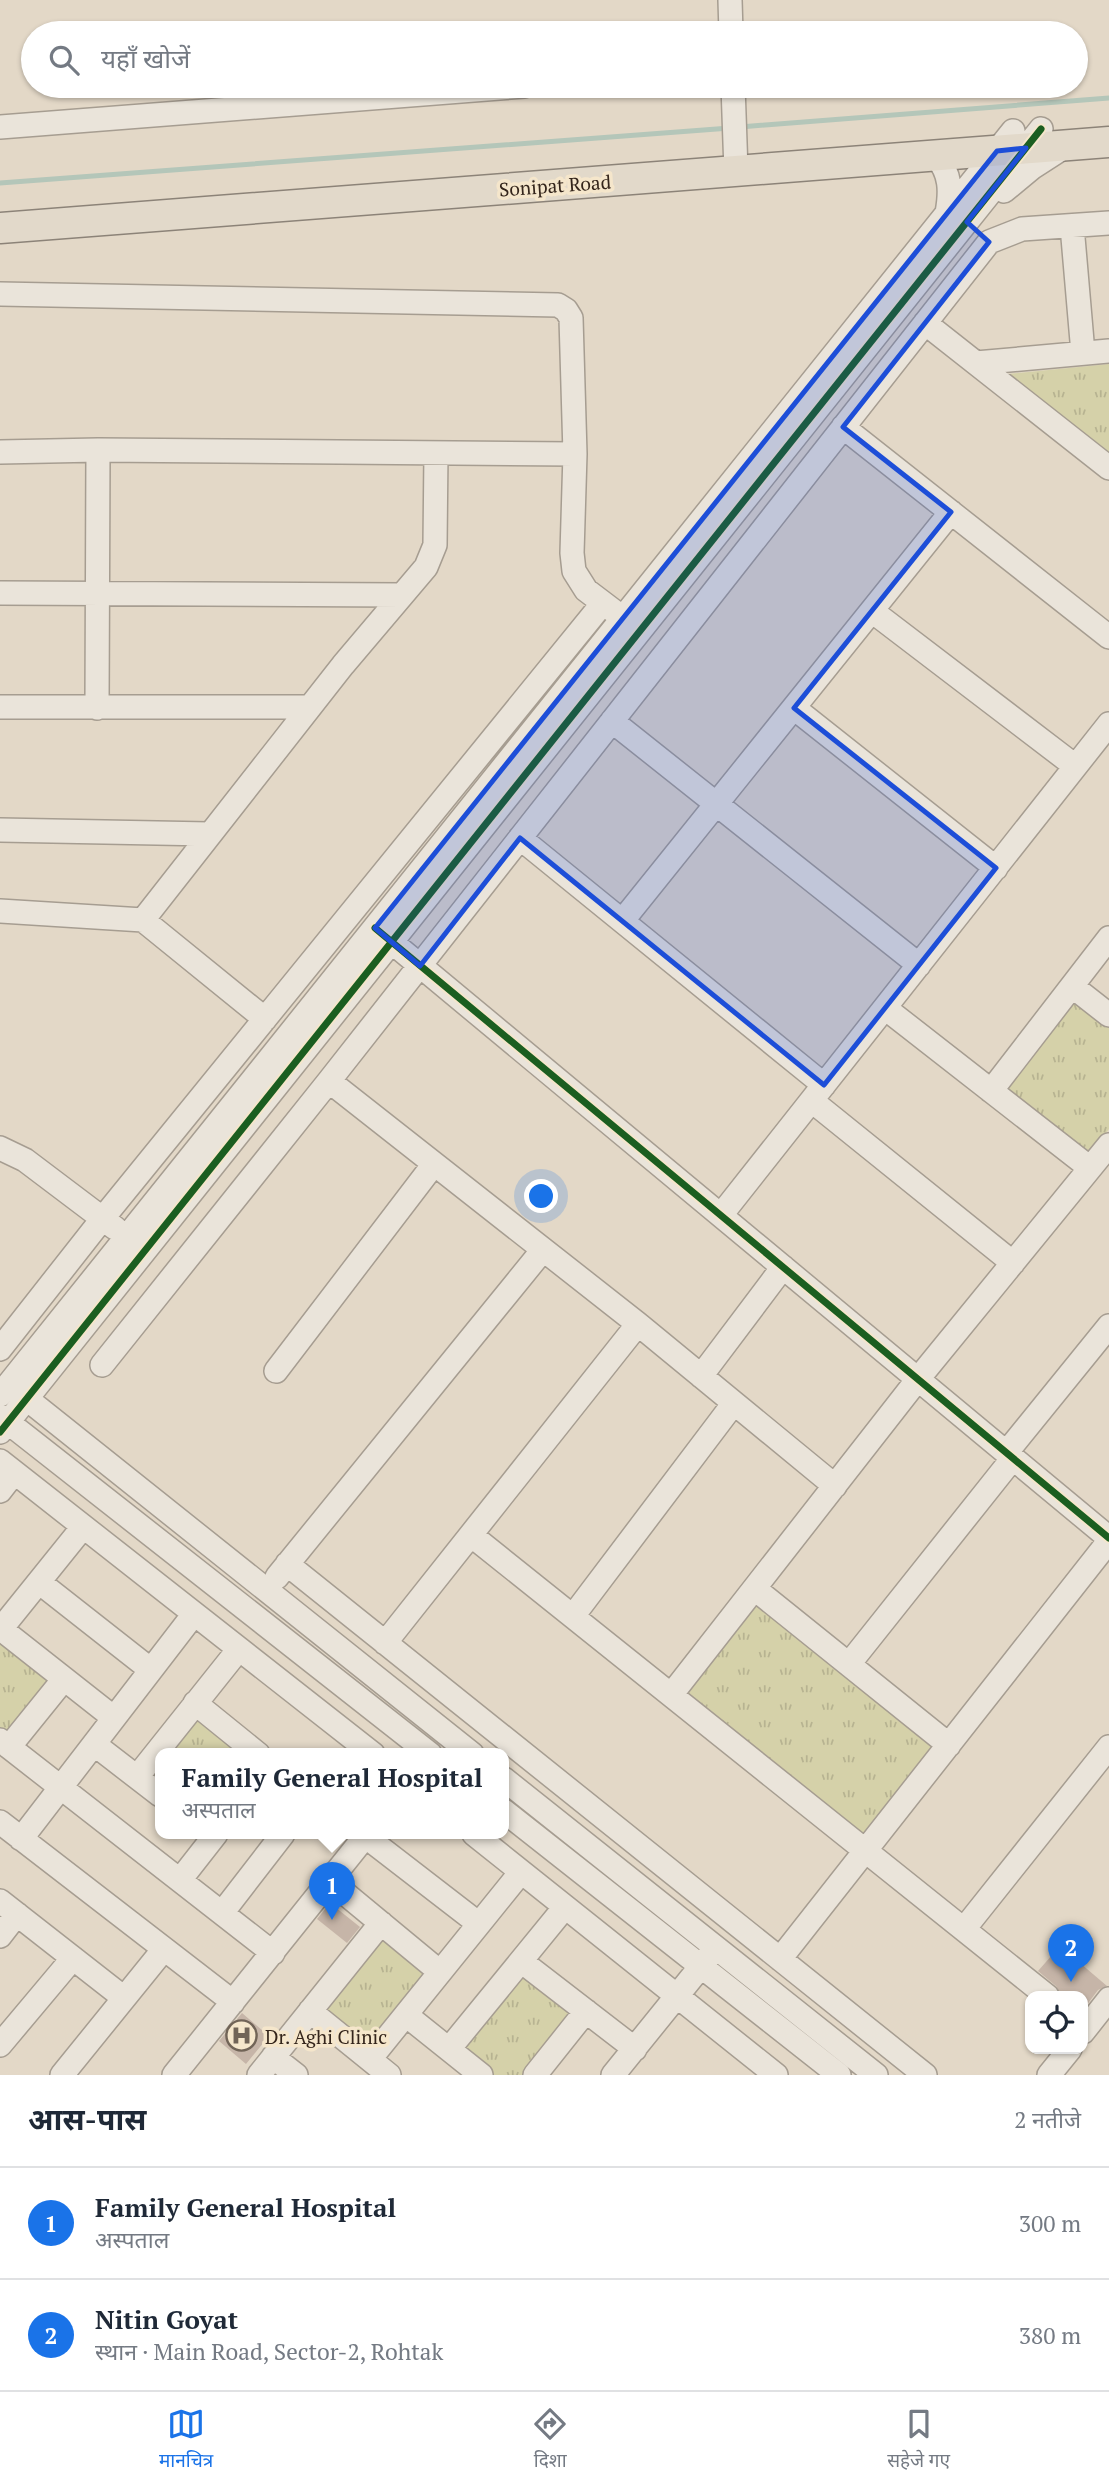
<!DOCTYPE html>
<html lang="hi">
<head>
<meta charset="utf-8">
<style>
	body { margin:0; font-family:"PT Serif","Noto Sans Devanagari",serif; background:#f6f6f7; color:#1f2937 }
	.controls { position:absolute; right:21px; bottom:21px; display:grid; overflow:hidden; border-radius:14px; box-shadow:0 2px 5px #0004 }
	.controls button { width:63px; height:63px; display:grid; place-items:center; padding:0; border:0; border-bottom:2px solid #e0e1e3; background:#fff; color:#1f2937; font:35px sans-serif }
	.you { position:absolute; left:542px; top:1197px; width:24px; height:24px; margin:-18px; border:5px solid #fff; border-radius:50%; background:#1a73e8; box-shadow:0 0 0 10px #1a73e833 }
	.badge { display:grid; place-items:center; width:46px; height:46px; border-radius:50%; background:#1a73e8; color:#fff; font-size:23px; font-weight:700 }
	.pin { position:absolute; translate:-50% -58px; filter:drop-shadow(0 2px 4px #0008) }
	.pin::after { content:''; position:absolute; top:37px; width:24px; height:21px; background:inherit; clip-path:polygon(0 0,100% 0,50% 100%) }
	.popup { position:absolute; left:155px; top:1748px; width:354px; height:91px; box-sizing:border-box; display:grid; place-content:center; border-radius:14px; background:#fff; filter:drop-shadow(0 2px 5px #0005); font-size:23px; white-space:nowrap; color:#747a83 }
	.popup b { font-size:26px; color:#1f2937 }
	.popup::after { content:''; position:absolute; left:50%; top:100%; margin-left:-14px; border:14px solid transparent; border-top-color:#fff }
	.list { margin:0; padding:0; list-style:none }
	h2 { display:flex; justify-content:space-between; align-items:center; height:91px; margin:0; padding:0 28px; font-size:30px }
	h2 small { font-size:23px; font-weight:400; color:#747a83 }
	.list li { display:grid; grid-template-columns:46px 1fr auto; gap:21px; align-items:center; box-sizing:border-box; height:112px; padding:0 28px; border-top:2px solid #e0e1e3 }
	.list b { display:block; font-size:26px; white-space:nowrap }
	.list p { margin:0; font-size:23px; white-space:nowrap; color:#747a83 }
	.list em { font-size:23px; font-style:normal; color:#747a83 }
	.icon { flex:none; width:38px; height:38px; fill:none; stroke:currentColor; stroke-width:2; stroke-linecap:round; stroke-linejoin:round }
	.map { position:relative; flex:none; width:1109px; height:2075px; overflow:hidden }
	.search { position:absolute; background:#fff; box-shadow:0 2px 5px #0004; left:21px; right:21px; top:21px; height:77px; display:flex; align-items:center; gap:18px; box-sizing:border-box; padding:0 24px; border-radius:38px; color:#747a83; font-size:26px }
	.sheet { height:315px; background:#fff }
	nav { display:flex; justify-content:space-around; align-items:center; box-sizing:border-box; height:98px; border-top:2px solid #e0e1e3; background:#fff; font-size:19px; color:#747a83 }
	nav a { display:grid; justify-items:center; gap:4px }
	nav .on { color:#1a73e8 }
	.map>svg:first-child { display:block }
	.park { fill:url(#park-tufts) }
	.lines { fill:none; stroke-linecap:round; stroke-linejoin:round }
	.stream { stroke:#b4c6b9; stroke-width:5 }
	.building { fill:#c6b5a8 }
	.minor-casing { stroke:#a69d91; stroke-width:26 }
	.major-casing { stroke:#8c8378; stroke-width:33 }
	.minor { stroke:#eae4da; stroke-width:23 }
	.major { stroke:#e2d9ca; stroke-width:30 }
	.cycleway-casing { stroke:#f5e6cb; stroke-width:11 }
	.cycleway { stroke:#1b5e20; stroke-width:7 }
	.marked { fill:#1d4ed8; fill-opacity:0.2; stroke:#1d4ed8; stroke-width:5; stroke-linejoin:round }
	.labels { text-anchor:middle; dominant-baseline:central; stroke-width:7; stroke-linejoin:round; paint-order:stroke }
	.street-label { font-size:19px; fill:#34251b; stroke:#f5e6cb }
	.poi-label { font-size:19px; fill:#34251b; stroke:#f5e6cb; text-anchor:start }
</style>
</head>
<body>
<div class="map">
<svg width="1109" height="2075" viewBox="0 0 1109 2075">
	<defs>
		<pattern id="park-tufts" width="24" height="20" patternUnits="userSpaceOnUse" patternTransform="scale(1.75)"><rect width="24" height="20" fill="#d5d1a9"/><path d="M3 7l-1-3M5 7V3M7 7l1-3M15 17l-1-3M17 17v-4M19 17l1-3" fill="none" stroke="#b7b391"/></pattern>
	</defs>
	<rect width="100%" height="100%" fill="#e3d8c7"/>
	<path class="park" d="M1109 364V452L1008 374Z
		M1073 999 1109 1026V1129L1090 1154 1004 1089Z
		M757 1603 936 1746 863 1835 684 1693Z
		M3 1641 53 1681 7 1737 0 1731V1645Z
		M197 1716 245 1754H167Z
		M381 1933 429 1973 367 2049 318 2010Z
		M521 1971 573 2014 523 2075H491L458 2048Z"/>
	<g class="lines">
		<path class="stream" d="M740 127 1109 98
			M0 183 730 128"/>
	</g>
	<path class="building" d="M330 1903 360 1927 347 1943 317 1919Z
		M1060 1946 1107 1986 1098 1990 1083 2010V1996H1061L1056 1986 1038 1971Z
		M242 2013 269 2036 246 2064 219 2041Z"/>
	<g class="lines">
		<defs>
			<path id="minor" d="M730 0 731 33
				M733 86 736 171
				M0 127 524 86
				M936 156C951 174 951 191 947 213
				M1004 191 1033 167 1064 147
				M1072 226 1083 353
				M0 294 558 305 566 310 571 318 575 454 572 553 574 571 586 590 615 612
				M925 323 1109 468
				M976 363 1109 351
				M843 427 1109 637
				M0 452 98 450 575 454
				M0 593 402 595
				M872 611 1075 766
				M0 707H309
				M97 708 98 450
				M794 708 996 868
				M612 721 919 965
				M0 830 209 834
				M520 838 824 1085
				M0 911 143 920 265 1019
				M143 920 343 665 426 567 435 545 436 453
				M623 920 951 512
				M382 934 1109 1538
				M1072 986 1109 1015
				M885 1008 1090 1168
				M329 1081 638 1324 835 1486
				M991 1091 1109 938
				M812 1101 1013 1263
				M0 1148 25 1160 115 1228
				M721 1215 1109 724
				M0 1349 103 1218 603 603
				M102 1365 329 1081 989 242 1022 229 1109 223
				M276 1371 434 1164
				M701 1376 783 1267
				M17 1391 472 1754
				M0 1395 1013 131
				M0 1416 430 1754
				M0 1432 1041 129
				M1006 1453 1109 1326
				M0 1461 373 1754
				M0 1491 14 1473
				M471 1535 1047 1996
				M287 1564 925 2075
				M277 1577 542 1251
				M39 1582 151 1670
				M755 1589 949 1745
				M573 1616 734 1403
				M1 1629 114 1718
				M0 1630 83 1527
				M385 1643 638 1324
				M849 1664 1013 1458
				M671 1695 918 1379 1109 1145
				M195 1703 258 1754
				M0 1740 273 1953
				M94 1744 160 1795
				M9 1747 64 1679
				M137 1777 239 1649
				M504 1779 876 2075
				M504 1811 839 2075
				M0 1822 233 2002
				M474 1834 776 2075
				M365 1836 479 1924
				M21 1839 194 1614
				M180 1880 216 1834
				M330 1881 440 1972
				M0 1901 124 1998
				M222 1913 283 1834
				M964 1929 1109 1747
				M0 1936 17 1914
				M780 1959 1109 1541
				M521 1961 635 2049
				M310 2011 389 2075
				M406 2015 481 2075
				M1083 2032 1109 1999
				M0 2045 73 1958
				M449 2049 565 1907
				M273 2057 296 2075
				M370 2059 521 1872
				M62 2075 164 1949
				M174 2075 367 1834
				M259 2075 381 1923
				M535 2075 586 2011
				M613 2075 710 1955
				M1049 2075 1070 2049"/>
			<path id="major" d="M0 228 1109 142"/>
		</defs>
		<use href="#minor" class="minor-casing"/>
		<use href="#major" class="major-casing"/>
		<use href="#minor" class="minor"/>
		<use href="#major" class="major"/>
		<defs>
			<path id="cycleway" d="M375 928 1109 1538
				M0 1432 1041 129"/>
		</defs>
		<use href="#cycleway" class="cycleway-casing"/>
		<use href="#cycleway" class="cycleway"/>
	</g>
	<path class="marked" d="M1026 148 967 222 989 242 843 427 951 512 794 708 996 868 824 1085 520 838 420 966 375 928 997 151Z"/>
	<defs>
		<symbol id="hospital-ring" viewBox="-11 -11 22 22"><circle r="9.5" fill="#f5e6cb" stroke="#716457" stroke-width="1.5"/><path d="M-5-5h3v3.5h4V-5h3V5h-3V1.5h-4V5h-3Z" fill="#716457"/></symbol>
	</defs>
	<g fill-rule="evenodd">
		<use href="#hospital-ring" x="224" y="2018" width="35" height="35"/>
	</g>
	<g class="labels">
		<g class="street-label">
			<text transform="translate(555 185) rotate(-4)">Sonipat Road</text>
		</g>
		<g class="poi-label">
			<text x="265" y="2036">Dr. Aghi Clinic</text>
		</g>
	</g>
</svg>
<div class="controls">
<button><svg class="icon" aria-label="locate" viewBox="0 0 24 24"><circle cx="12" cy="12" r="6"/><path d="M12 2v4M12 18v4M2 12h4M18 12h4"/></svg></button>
</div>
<div class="you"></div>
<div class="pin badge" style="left:332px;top:1920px">1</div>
<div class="popup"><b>Family General Hospital</b>अस्पताल</div>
<div class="pin badge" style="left:1071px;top:1982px">2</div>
<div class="search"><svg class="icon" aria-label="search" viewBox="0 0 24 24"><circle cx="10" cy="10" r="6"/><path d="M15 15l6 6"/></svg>यहाँ खोजें</div>
</div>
<section class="sheet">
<h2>आस-पास<small>2 नतीजे</small></h2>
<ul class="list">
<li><span class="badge">1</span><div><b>Family General Hospital</b><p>अस्पताल</p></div><em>300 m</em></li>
<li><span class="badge">2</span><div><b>Nitin Goyat</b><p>स्थान · Main Road, Sector-2, Rohtak</p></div><em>380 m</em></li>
</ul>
</section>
<nav>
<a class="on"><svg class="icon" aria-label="map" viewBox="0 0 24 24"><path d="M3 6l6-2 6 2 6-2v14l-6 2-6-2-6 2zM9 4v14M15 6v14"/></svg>मानचित्र</a>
<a><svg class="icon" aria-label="directions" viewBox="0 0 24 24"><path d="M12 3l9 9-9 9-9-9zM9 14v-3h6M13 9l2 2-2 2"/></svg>दिशा</a>
<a><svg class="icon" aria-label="saved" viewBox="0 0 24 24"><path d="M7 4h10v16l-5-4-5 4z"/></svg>सहेजे गए</a>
</nav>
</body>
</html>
